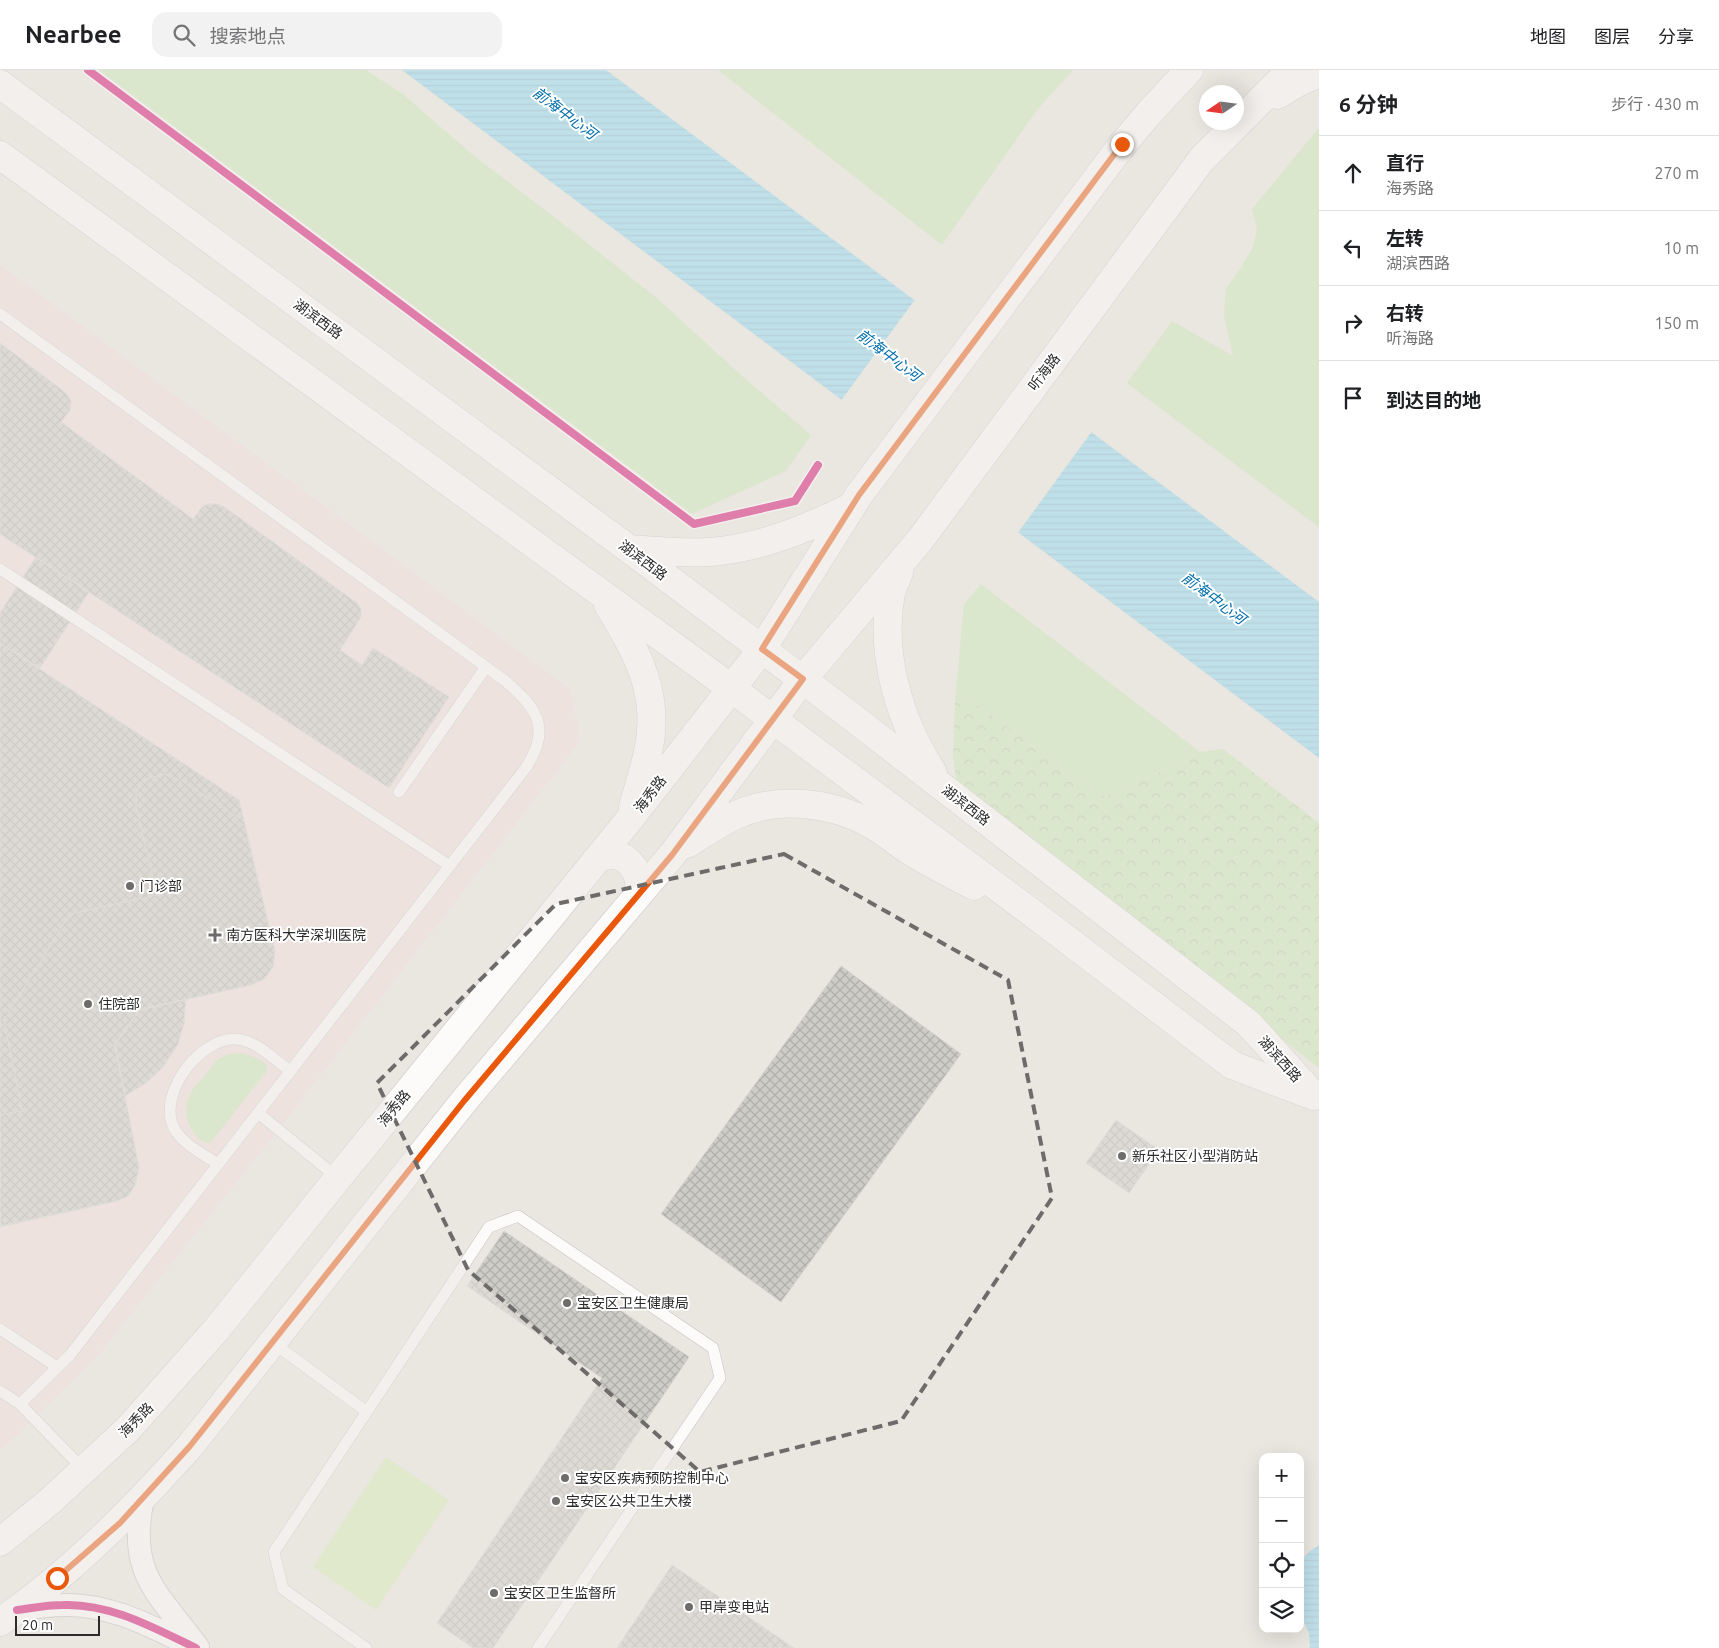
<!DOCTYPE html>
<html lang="zh">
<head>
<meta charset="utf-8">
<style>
	body { margin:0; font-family:Ubuntu,"Noto Sans SC",sans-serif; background:#f2f2f2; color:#202124 }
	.controls { position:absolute; right:15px; bottom:15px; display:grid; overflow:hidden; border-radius:10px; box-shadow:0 5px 20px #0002 }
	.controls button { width:45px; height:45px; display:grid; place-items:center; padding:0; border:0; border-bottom:1px solid #e0e0e0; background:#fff; color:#202124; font:25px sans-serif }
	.compass { position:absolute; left:1199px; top:15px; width:45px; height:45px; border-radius:50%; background:#fff; box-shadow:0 5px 20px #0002; rotate:257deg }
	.scale { position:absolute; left:15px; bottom:12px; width:85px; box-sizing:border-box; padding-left:5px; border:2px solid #2b2b2b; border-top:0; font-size:14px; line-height:18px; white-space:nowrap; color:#2b2b2b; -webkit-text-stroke:4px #fff; paint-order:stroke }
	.stop { position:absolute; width:15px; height:15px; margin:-11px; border:4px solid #ea580c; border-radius:50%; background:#fff }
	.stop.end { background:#ea580c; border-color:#fff; box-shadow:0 1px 5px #0008 }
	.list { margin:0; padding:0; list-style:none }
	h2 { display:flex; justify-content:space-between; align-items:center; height:65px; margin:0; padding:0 20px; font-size:21px }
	h2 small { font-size:16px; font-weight:400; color:#757577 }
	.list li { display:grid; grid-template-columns:32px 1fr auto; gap:15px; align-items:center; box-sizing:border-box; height:75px; padding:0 20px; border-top:1px solid #e0e0e0 }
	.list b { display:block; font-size:19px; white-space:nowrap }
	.list p { margin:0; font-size:16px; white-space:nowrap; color:#757577 }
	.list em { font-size:16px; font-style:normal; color:#757577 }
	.icon { flex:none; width:28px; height:28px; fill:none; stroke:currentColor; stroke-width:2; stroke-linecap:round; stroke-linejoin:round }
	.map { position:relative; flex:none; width:1319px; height:1578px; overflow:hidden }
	header { display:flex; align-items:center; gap:30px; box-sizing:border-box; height:70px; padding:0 25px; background:#fff; border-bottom:1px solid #e0e0e0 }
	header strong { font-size:24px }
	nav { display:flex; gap:28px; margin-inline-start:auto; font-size:18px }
	.search { width:350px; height:45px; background:#f2f2f2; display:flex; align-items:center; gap:12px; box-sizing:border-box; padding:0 18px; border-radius:15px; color:#757577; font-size:19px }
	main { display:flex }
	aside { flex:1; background:#fff }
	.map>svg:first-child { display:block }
	.medical { fill:#f1dedc }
	.green { fill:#cae8b6 }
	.forest { fill:url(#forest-crowns) }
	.pitch { fill:#d7edb3 }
	.water { fill:url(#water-rules) }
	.pier { fill:#eae6e0 }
	.building { fill:url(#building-cross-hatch); stroke:#d5d2cc }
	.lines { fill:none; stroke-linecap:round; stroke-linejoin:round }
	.service-casing { stroke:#c3c2c2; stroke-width:12 }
	.minor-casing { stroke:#c3c2c2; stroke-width:24 }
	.secondary-casing { stroke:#c3c2c2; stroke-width:29 }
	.service { stroke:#fcfbfa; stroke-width:11 }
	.minor { stroke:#fcfbfa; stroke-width:22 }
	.secondary { stroke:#fcfbfa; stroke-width:28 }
	.secondary-bridge-casing { stroke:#c3c2c2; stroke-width:29; stroke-linecap:butt }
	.secondary-bridge { stroke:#fcfbfa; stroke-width:28 }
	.cycleway-casing { stroke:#fff; stroke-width:11 }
	.cycleway { stroke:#d6006c; stroke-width:8 }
	.route { stroke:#ea580c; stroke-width:6 }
	.marked { fill:none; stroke:#6e6c6a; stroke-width:4; stroke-dasharray:10 6; stroke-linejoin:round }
	.poi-dot { fill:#6e6c6a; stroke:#fff; stroke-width:2 }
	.labels { text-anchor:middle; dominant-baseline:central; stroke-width:4; stroke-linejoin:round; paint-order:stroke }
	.street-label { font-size:14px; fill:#2b2b2b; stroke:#fff }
	.poi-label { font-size:14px; fill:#2b2b2b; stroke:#fff; text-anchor:start }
	.water-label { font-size:15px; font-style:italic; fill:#006eaa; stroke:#fff }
</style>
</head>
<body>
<header>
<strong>Nearbee</strong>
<div class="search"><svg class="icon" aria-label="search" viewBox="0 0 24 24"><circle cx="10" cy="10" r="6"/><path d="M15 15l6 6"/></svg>搜索地点</div>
<nav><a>地图</a><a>图层</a><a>分享</a></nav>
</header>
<main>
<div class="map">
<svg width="1319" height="1578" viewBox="0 0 1319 1578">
	<defs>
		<pattern id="forest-crowns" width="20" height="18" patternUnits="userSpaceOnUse" patternTransform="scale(1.25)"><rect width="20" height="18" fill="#cae8b6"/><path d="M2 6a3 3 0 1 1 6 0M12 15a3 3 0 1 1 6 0" fill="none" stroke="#aec79d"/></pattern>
		<pattern id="water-rules" width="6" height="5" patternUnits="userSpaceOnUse" patternTransform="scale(1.25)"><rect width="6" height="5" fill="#8dd7f3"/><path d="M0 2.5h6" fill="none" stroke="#7ab9d0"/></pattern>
		<pattern id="building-cross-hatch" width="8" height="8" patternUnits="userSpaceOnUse" patternTransform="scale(1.25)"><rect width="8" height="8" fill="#ceccc7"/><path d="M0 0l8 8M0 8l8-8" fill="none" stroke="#b1afab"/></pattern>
	</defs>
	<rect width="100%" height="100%" fill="#eae6e0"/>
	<path class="medical" d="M0 195 570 619 580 671 278 1060 96 1288 16 1366 0 1379Z"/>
	<path class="green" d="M99 0H366L404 25 473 85 567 157 658 229 741 305 811 365 786 401 692 444Z
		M718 0H1073L1037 40 942 175Z
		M1318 59H1319V457L1127 313 1172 251 1233 286 1224 246 1226 219 1240 199 1253 177 1257 159 1252 139Z
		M981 514 1200 682 1118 723 1102 726 969 629 955 632 964 534Z
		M241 983C251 985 260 988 267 996V1001L211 1072 206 1073C191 1066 182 1045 188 1029 191 1019 199 1012 206 1004 211 997 215 991 222 987 228 984 235 983 241 983Z"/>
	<path class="forest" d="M969 629 1102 726 1118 723 1200 682 1223 679 1319 753V998L965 723 956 709 953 686 955 632Z"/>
	<path class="pitch" d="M386 1387 449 1430 376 1540 313 1497Z"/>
	<path class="water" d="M402 0H606L1319 532V688Z
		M1319 1475V1578H1310L1309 1563 1300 1543V1491L1309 1482Z"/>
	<path class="pier" d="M916 228 1093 360 1017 464 840 332Z"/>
	<path class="building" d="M0 273 66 323 71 331 70 340 61 352 193 449 202 437 208 434H218L226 438 357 533 361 539V547L340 580 362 595 373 578 449 627 389 718 0 464Z
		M36 487 89 522 40 598 0 573V543Z
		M0 573 239 730 275 881 273 897 264 909 251 915 139 940 115 975 139 1098 135 1115 128 1126 117 1131 0 1156Z
		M164 704 179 709 244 751 275 881 273 897 264 909 251 915 139 940 115 975 139 1098 135 1115 128 1126 117 1131 0 1157V1045L22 1041 4 950 70 844 157 825 136 736V724L140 714 146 709Z
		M841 896 961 984 781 1232 661 1144Z
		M186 929 184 953 178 974 163 997 146 1013 125 1026 115 975 139 940Z
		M1116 1050 1159 1080 1129 1123 1086 1093Z
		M504 1161 689 1287 493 1578H473L437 1553 602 1308 467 1216Z
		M672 1495 794 1578H617Z"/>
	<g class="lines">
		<defs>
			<path id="service" d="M0 244 504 610C538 638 552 659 525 699L70 1285 20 1334
				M0 499 450 796
				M399 722 486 597
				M258 1043 338 1108
				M218 1094C203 1084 182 1074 174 1058 156 1023 204 961 242 970 260 974 276 991 290 1001
				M0 1259 57 1297
				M272 1272 367 1342
				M0 1321 20 1334 84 1400
				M366 1578 283 1519 274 1482 489 1157 518 1146 713 1278 720 1308 538 1578"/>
			<path id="minor" d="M143 1428C127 1503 157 1522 198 1577
				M17 1540C32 1538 47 1535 63 1535 110 1533 154 1558 196 1578"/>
			<path id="secondary" d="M0 14 629 479 839 637 1249 954 1314 1026
				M1277 25 1297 13 1319 3
				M1150 42 1189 0
				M0 85 731 618 1048 855 1232 995 1311 1025
				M629 479C656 481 683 484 710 482 760 478 806 459 851 437
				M899 502C897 509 893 516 891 523 879 584 900 652 933 703
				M608 535C637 582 661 624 648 682 644 700 638 719 633 737
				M687 774C703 764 719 753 736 745 778 726 830 732 869 753 884 761 896 772 910 781 931 794 953 805 974 816
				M596 790C621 772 650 805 635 829
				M0 1472 49 1432 128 1359 216 1260 338 1108 629 750 762 579 859 425
				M0 1552C72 1502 132 1441 190 1376L464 1031 672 785 803 609 920 470 1202 89 1291 0"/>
		</defs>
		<use href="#service" class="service-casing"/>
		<use href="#minor" class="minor-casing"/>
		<use href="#secondary" class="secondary-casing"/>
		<use href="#service" class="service"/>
		<use href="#minor" class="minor"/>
		<use href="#secondary" class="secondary"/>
		<defs>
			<path id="secondary-bridge" d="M859 425 1122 75 1150 42"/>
		</defs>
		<use href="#secondary-bridge" class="secondary-bridge-casing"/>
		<use href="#secondary-bridge" class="secondary-bridge"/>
		<defs>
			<path id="cycleway" d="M88 0 694 454 795 431 818 395
				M17 1540C32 1538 47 1535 63 1535 110 1533 154 1558 196 1578"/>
		</defs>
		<use href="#cycleway" class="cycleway-casing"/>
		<use href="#cycleway" class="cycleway"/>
	</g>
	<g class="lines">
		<path class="route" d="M57 1508 120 1453 190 1376 464 1031 672 785 803 609 762 579 859 425 1122 74"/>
	</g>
	<path d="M0 0H1319V1578H0ZM784 784 1008 910 1052 1128 901 1351 700 1402 468 1200 377 1013 556 834Z" fill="#eae6e0" fill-opacity=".55" fill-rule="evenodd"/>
	<path class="marked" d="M784 784 1008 910 1052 1128 901 1351 700 1402 468 1200 377 1013 556 834Z"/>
	<g class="poi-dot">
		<circle cx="130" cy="816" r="5"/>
		<path d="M212.5 857.5h5v5h5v5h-5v5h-5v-5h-5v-5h5z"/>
		<circle cx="88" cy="934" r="5"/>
		<circle cx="1122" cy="1086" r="5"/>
		<circle cx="567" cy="1233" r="5"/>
		<circle cx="565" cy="1408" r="5"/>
		<circle cx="556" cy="1431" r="5"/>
		<circle cx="494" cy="1523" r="5"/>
		<circle cx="689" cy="1537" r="5"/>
	</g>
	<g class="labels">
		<g class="street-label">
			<text transform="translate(318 249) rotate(36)">湖滨西路</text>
			<text transform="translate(1044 302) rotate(-53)">听海路</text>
			<text transform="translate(643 490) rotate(37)">湖滨西路</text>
			<text transform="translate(650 724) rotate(-52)">海秀路</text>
			<text transform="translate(966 735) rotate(38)">湖滨西路</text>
			<text transform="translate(1280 989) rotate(48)">湖滨西路</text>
			<text transform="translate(394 1038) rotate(-51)">海秀路</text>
			<text transform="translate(136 1350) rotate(-46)">海秀路</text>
		</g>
		<g class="poi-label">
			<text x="140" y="816">门诊部</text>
			<text x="226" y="865">南方医科大学深圳医院</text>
			<text x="98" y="934">住院部</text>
			<text x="1132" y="1086">新乐社区小型消防站</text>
			<text x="577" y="1233">宝安区卫生健康局</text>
			<text x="575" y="1408">宝安区疾病预防控制中心</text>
			<text x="566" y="1431">宝安区公共卫生大楼</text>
			<text x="504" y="1523">宝安区卫生监督所</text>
			<text x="699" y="1537">甲岸变电站</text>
		</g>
		<g class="water-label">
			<text transform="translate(565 43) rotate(37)">前海中心河</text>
			<text transform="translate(889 285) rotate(37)">前海中心河</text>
			<text transform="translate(1214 528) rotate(37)">前海中心河</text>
		</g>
	</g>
</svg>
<div class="controls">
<button>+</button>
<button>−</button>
<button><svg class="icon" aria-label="locate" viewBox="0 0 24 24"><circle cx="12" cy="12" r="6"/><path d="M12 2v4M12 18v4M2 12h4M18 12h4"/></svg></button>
<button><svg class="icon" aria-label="layers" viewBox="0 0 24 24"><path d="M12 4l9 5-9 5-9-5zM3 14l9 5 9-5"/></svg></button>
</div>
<svg class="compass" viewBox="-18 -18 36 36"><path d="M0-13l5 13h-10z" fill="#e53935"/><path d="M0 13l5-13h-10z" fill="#757577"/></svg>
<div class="scale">20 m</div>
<div class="stop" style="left:57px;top:1508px"></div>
<div class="stop end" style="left:1122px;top:74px"></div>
</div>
<aside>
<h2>6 分钟<small>步行 · 430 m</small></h2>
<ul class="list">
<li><svg class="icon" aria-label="ahead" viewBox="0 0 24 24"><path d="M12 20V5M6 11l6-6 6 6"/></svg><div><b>直行</b><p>海秀路</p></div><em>270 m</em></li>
<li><svg class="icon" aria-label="left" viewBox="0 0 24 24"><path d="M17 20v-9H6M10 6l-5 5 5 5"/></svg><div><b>左转</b><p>湖滨西路</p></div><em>10 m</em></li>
<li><svg class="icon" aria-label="right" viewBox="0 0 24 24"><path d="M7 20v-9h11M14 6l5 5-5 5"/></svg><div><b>右转</b><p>听海路</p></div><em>150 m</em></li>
<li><svg class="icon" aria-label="arrive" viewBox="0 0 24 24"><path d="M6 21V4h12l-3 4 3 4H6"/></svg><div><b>到达目的地</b></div></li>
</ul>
</aside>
</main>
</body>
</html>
